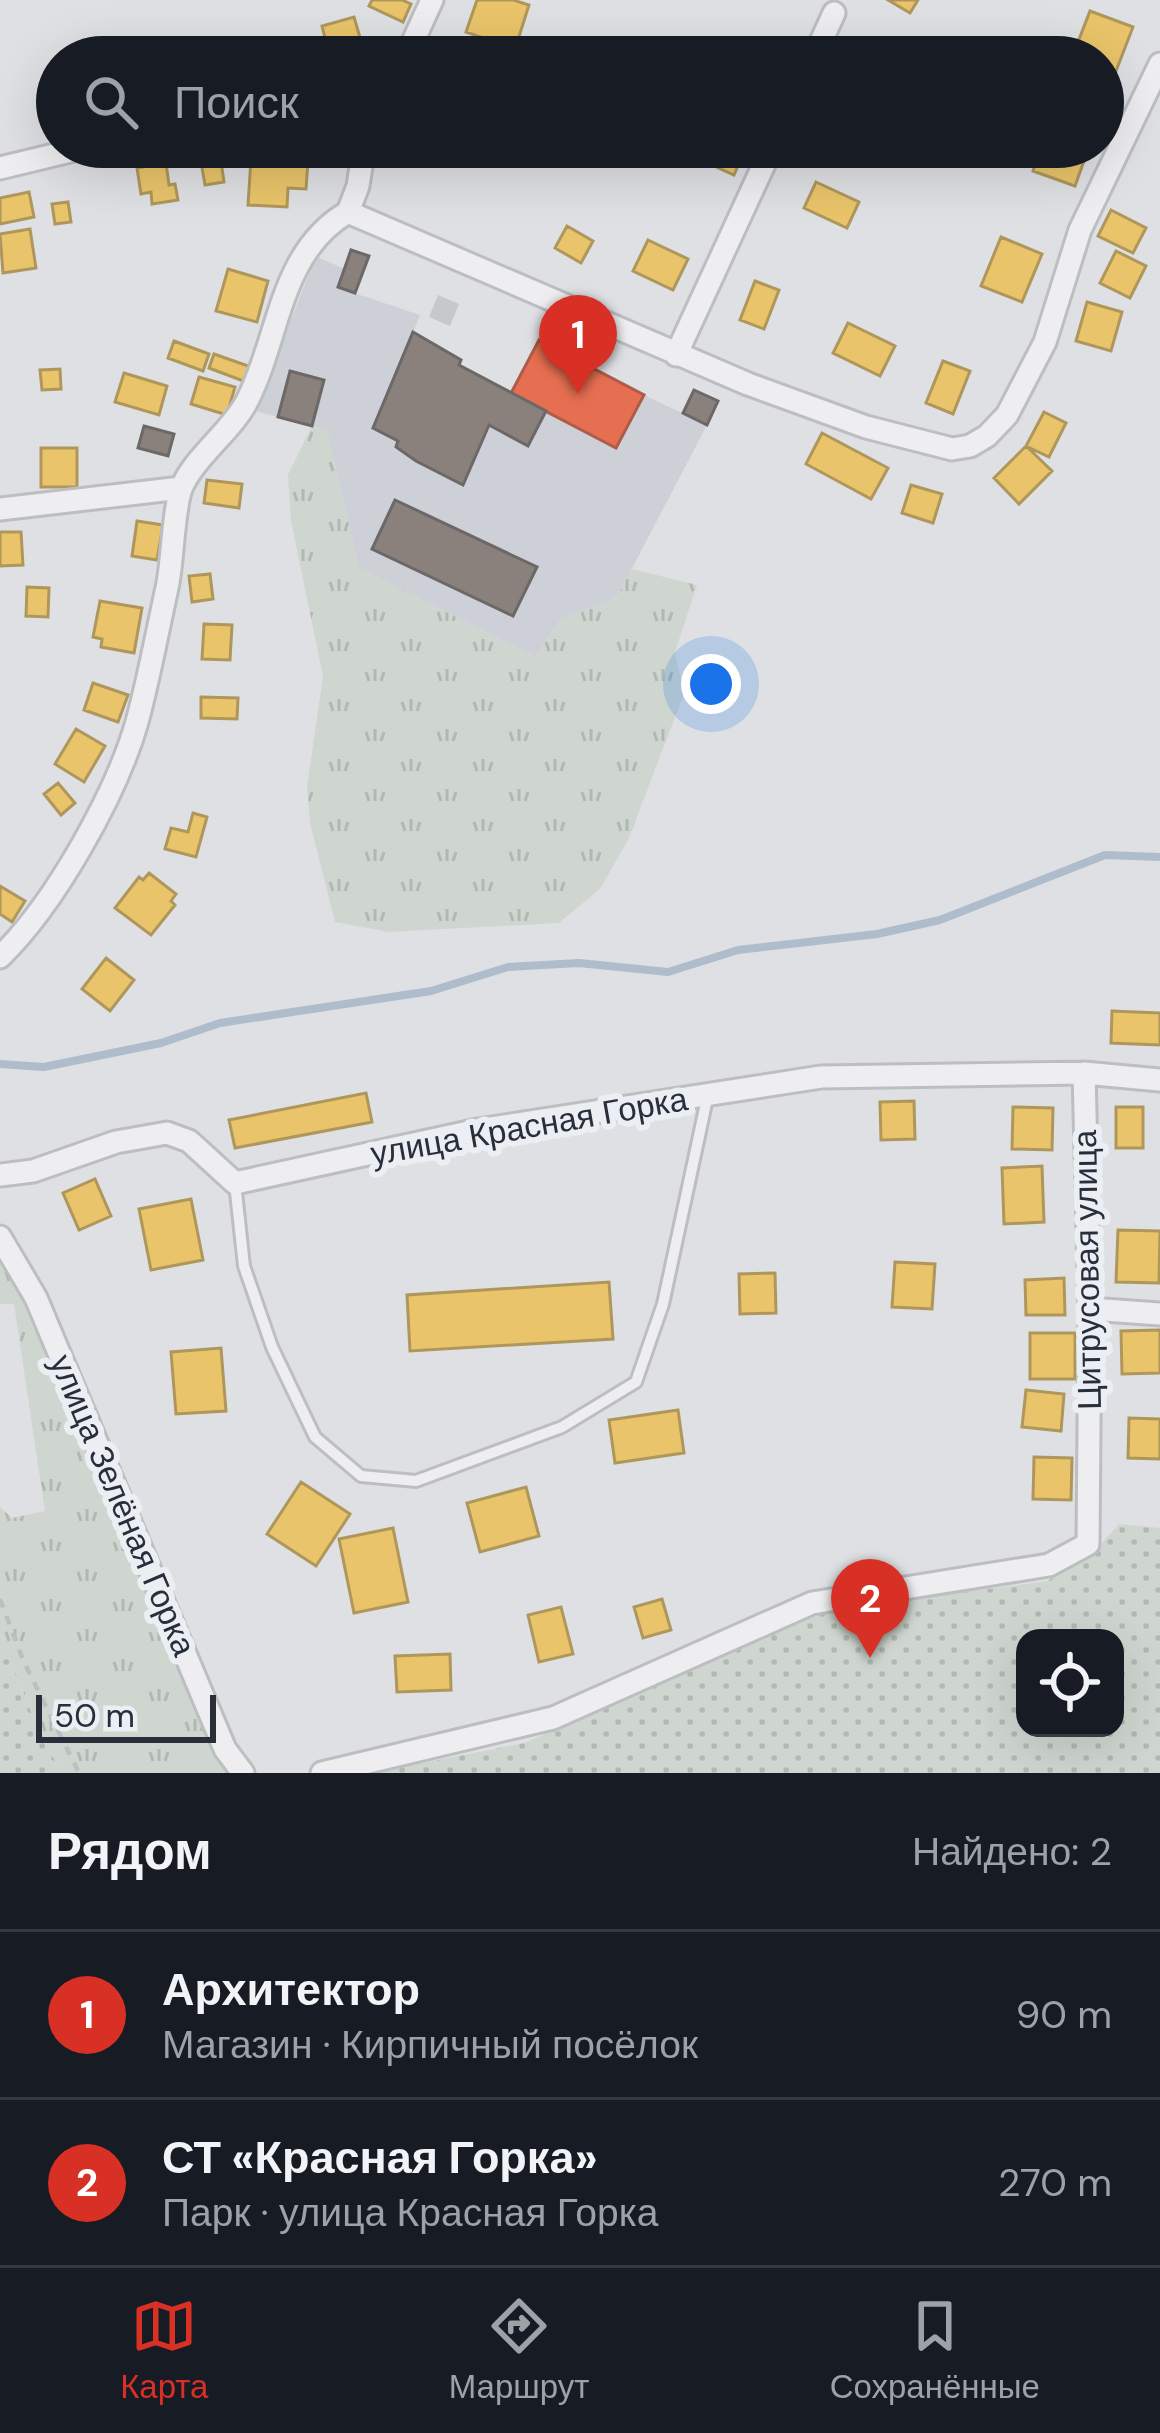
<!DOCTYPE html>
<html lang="ru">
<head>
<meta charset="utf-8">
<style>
	body { margin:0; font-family:"DM Sans",sans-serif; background:#242831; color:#f1f3f6 }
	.controls { position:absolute; right:36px; bottom:36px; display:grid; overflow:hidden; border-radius:24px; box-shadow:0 12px 48px #0002 }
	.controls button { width:108px; height:108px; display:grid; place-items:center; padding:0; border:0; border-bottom:3px solid #363941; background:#171b24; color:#f1f3f6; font:60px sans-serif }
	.scale { position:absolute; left:36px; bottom:30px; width:180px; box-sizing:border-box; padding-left:12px; border:6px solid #282e3a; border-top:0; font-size:33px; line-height:42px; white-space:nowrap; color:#282e3a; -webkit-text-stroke:9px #ebeef3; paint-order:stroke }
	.you { position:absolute; left:711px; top:684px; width:42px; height:42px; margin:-30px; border:9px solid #fff; border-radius:50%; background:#1a73e8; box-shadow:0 0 0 18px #1a73e833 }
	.badge { display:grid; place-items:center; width:78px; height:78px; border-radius:50%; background:#d93025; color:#fff; font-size:39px; font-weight:700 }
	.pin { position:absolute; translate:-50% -99px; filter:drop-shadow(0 3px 6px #0008) }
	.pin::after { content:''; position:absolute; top:63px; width:42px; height:36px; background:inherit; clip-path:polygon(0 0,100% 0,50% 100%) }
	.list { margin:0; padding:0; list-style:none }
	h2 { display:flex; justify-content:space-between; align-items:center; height:156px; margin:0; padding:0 48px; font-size:51px }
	h2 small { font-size:39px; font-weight:400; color:#9ea1a6 }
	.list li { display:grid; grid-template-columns:78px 1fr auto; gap:36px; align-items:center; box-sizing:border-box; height:168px; padding:0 48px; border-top:3px solid #363941 }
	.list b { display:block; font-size:45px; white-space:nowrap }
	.list p { margin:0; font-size:39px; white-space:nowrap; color:#9ea1a6 }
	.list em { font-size:39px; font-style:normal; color:#9ea1a6 }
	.icon { flex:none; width:66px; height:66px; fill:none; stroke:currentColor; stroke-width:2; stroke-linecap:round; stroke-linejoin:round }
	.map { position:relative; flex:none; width:1160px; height:1773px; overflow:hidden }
	.search { position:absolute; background:#171b24; box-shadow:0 12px 48px #0002; left:36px; right:36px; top:36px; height:132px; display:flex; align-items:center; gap:30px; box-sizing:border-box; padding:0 42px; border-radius:66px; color:#9ea1a6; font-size:45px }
	.sheet { height:492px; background:#171b24 }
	nav { display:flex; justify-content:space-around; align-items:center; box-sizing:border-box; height:168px; border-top:3px solid #363941; background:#171b24; font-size:33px; color:#9ea1a6 }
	nav a { display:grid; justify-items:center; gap:6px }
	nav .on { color:#d93025 }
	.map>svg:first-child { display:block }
	.built { fill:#cdd0d6 }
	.grass { fill:url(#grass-tufts) }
	.garden { fill:url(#garden-dots); fill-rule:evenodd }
	.homes { fill:#e9c46a; stroke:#af975c; stroke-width:3 }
	.shops { fill:#e76f51; stroke:#ae5c4a; stroke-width:3 }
	.industry { fill:#8a817c; stroke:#6d6868; stroke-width:3 }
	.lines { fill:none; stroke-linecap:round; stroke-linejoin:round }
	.stream { stroke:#aebccc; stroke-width:8 }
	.building { fill:#c6c8cb }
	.service-casing { stroke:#bcbec1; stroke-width:16 }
	.minor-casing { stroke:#bcbec1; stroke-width:27 }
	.path { stroke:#bdbfc3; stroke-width:4.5; stroke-dasharray:9 9; stroke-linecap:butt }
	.service { stroke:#eeeef0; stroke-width:10 }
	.minor { stroke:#eeeef0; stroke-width:21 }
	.labels { text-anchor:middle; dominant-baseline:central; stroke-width:12; stroke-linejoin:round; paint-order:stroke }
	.street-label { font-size:33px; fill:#282e3a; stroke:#ebeef3 }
</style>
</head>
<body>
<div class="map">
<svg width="1160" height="1773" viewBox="0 0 1160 1773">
	<defs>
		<pattern id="grass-tufts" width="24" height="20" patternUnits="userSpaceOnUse" patternTransform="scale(3)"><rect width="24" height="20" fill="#cfd6cf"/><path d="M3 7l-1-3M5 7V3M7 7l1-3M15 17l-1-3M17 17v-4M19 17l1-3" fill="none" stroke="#b2b8b2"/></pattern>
		<pattern id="garden-dots" width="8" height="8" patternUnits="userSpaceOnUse" patternTransform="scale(3)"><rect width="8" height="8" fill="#cfd6cf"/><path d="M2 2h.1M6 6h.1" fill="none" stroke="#b2b8b2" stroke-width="1.8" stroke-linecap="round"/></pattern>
	</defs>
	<rect width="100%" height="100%" fill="#dee0e3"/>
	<path class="built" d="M316 256 344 269 339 288 420 315 413 333 461 360 460 366 616 448 644 395 707 425 617 597 560 620 535 657 359 568 327 430 255 411Z"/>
	<path class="grass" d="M312 426 327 429 359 568 535 657 560 620 617 597 632 569 697 585 675 652 684 694 628 840 600 889 559 923 389 932 335 922 310 823 307 787 323 676 291 521 288 475Z
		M0 1254 24 1296 216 1751 229 1773H61L35 1722 0 1634V1507L12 1518 45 1511 14 1304H0Z"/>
	<path class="garden" d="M1119 1524 1160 1528V1773H372L524 1743 823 1611 1047 1581 1087 1560ZM1025 1638H1115V1728H1025Z
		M0 1634 35 1722 61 1773H0Z"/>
	<path class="homes" d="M372 0H402L411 4 403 22 369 6Z
		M477 0H513L529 5 515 49 466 32Z
		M888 0H918L910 13Z
		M1090 11 1133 27 1116 71 1103 66V57L1073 55Z
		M354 17 361 41 352 44 356 57H312L321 54 318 45 326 42 322 26Z
		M219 147 224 182 205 185 199 150Z
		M227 147H247L249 162 229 165Z
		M278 147H309L306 189 288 188 287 207 248 205 251 159 278 161Z
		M704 147H746L734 175 699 159Z
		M1041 147H1089L1075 186 1033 171Z
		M166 163 169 185 175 184 178 200 152 204 151 192 141 194 137 168Z
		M816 182 859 202 847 228 804 208Z
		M29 192 34 217 0 224V198Z
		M68 202 71 222 55 224 52 204Z
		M1111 210 1146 228 1133 253 1098 236Z
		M567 226 593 241 581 263 555 248Z
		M30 229 36 268 3 273 0 234Z
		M1001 237 1042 254 1022 302 981 286Z
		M648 240 688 259 673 290 633 271Z
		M1116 251 1146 266 1130 298 1100 283Z
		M228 269 268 281 257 322 216 311Z
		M755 281 779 290 764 329 740 320Z
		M1087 302 1122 312 1111 351 1076 341Z
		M848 323 895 346 880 376 833 353Z
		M174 341 209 354 203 371 168 358Z
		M214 354 251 367 246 382 209 368Z
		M943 361 970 371 953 414 926 403Z
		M60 369 61 389 42 390 40 370Z
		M124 373 167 386 159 415 115 402Z
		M199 377 235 387 227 415 191 404Z
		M1044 412 1066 423 1049 457 1026 446Z
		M822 433 888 468 871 499 806 464Z
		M1026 446 1052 471 1019 504 994 478Z
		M41 448H77V487H41Z
		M207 480 242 484 239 508 204 503Z
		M911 485 942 494 933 523 902 513Z
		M137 521 163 525 157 560 132 556Z
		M0 532H21L23 565 0 566Z
		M210 574 213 599 192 602 189 576Z
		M27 587 49 588 48 617 26 616Z
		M100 601 142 608 134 653 101 647 102 639 93 637Z
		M204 624 232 625 230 660 202 659Z
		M93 683 128 695 118 722 84 710Z
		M201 697 238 698 237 719 201 718Z
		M76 729 105 746 84 782 55 764Z
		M58 783 75 803 61 815 44 794Z
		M193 813 207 817 196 857 165 849 171 828 188 832Z
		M149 873 176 894 171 901 175 905 151 935 115 908 139 877 143 880Z
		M0 886 25 901 12 922 0 914Z
		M106 958 134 980 110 1011 82 989Z
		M1112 1011 1160 1013V1045L1111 1043Z
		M366 1093 372 1122 235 1148 229 1120Z
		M914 1101 915 1139 881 1140 880 1102Z
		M1013 1107 1053 1108 1052 1150 1012 1149Z
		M1116 1107H1143V1148H1116Z
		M1042 1166 1044 1222 1004 1224 1002 1168Z
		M95 1179 111 1216 79 1230 63 1193Z
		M191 1199 203 1260 151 1270 139 1209Z
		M1118 1230 1160 1231 1159 1283 1116 1282Z
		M895 1262 935 1264 932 1309 892 1307Z
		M775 1273 776 1313 740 1314 739 1274Z
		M1064 1278 1065 1315H1026L1025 1280Z
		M609 1282 613 1339 410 1351 407 1295Z
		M1160 1330V1373L1122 1374 1121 1331Z
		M1030 1333H1075V1379H1030Z
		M221 1348 226 1411 176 1414 171 1352Z
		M1026 1390 1064 1394 1061 1431 1022 1427Z
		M678 1410 684 1453 615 1463 609 1420Z
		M1129 1418 1160 1419V1459L1128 1458Z
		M1034 1457 1072 1458 1071 1500 1033 1499Z
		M301 1482 350 1514 316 1566 267 1534Z
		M526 1487 539 1536 480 1552 467 1503Z
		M393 1528 408 1602 354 1613 339 1539Z
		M662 1599 671 1630 643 1638 634 1607Z
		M561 1607 573 1654 539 1662 528 1615Z
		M450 1654 451 1690 397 1692 395 1656Z"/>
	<path class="shops" d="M539 340 644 395 616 448 511 393Z"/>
	<path class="industry" d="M351 250 369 256 355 293 338 287Z
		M413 332 461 360 459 365 546 411 528 446 489 425 463 485 416 461 396 447 398 441 373 428Z
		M290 371 324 380 312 426 278 417Z
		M694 390 718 401 707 425 683 413Z
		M144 426 174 434 168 456 138 448Z
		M395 500 537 567 513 616 372 549Z"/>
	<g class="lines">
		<path class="stream" d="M0 1064 44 1067 161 1043 220 1023 431 991 508 967 579 963 668 972 738 950 877 934 940 920 1105 855 1160 857"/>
	</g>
	<path class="building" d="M438 295 459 304 450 326 429 317Z"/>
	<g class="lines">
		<defs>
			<path id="service" d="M235 1183 244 1266 272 1347 315 1437 361 1476 416 1481 562 1427 636 1382 663 1304 708 1094"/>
			<path id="minor" d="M406 57 432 0
				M814 57 834 13
				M0 168 87 147
				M348 212 748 384 866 427 952 449 970 446 987 436 1007 415 1045 342 1080 230 1160 64
				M348 212 358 186 364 147
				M676 355 772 147
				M0 509 181 488
				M0 957C54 905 116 795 137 722 149 678 157 633 167 588 173 561 173 511 181 489 193 458 232 431 247 401 280 337 279 252 348 212
				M0 1175 33 1171 116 1142 167 1133 189 1141 235 1183 478 1130 821 1077 1084 1073
				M0 1237 36 1298 225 1749 243 1773
				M1090 1309 1160 1314
				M322 1773 553 1718 812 1603 1049 1565 1088 1544 1090 1309 1084 1073 1160 1080"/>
		</defs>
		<use href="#service" class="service-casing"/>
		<use href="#minor" class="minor-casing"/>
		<path class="path" d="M0 1599 23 1660 79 1773"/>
		<use href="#service" class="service"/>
		<use href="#minor" class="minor"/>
	</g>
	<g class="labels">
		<g class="street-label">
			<text transform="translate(529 1126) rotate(-10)">улица Красная Горка</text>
			<text transform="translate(1087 1270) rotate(-91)">Цитрусовая улица</text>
			<text transform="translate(123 1505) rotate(67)">улица Зелёная Горка</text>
		</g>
	</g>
</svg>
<div class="controls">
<button><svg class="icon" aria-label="locate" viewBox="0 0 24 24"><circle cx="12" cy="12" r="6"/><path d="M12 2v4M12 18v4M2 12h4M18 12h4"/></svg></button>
</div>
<div class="scale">50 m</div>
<div class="you"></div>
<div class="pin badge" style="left:578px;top:394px">1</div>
<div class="pin badge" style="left:870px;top:1658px">2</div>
<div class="search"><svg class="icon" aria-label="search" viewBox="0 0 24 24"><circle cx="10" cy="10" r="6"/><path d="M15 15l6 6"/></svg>Поиск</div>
</div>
<section class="sheet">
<h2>Рядом<small>Найдено: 2</small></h2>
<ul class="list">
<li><span class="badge">1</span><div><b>Архитектор</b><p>Магазин · Кирпичный посёлок</p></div><em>90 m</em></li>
<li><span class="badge">2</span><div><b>СТ «Красная Горка»</b><p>Парк · улица Красная Горка</p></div><em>270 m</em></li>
</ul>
</section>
<nav>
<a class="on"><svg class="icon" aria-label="map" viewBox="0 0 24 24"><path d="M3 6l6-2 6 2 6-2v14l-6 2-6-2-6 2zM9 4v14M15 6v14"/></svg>Карта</a>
<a><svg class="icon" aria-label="directions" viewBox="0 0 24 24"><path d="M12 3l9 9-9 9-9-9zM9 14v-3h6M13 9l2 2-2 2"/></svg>Маршрут</a>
<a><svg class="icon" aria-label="saved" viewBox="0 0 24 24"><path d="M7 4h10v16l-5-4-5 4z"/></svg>Сохранённые</a>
</nav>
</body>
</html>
